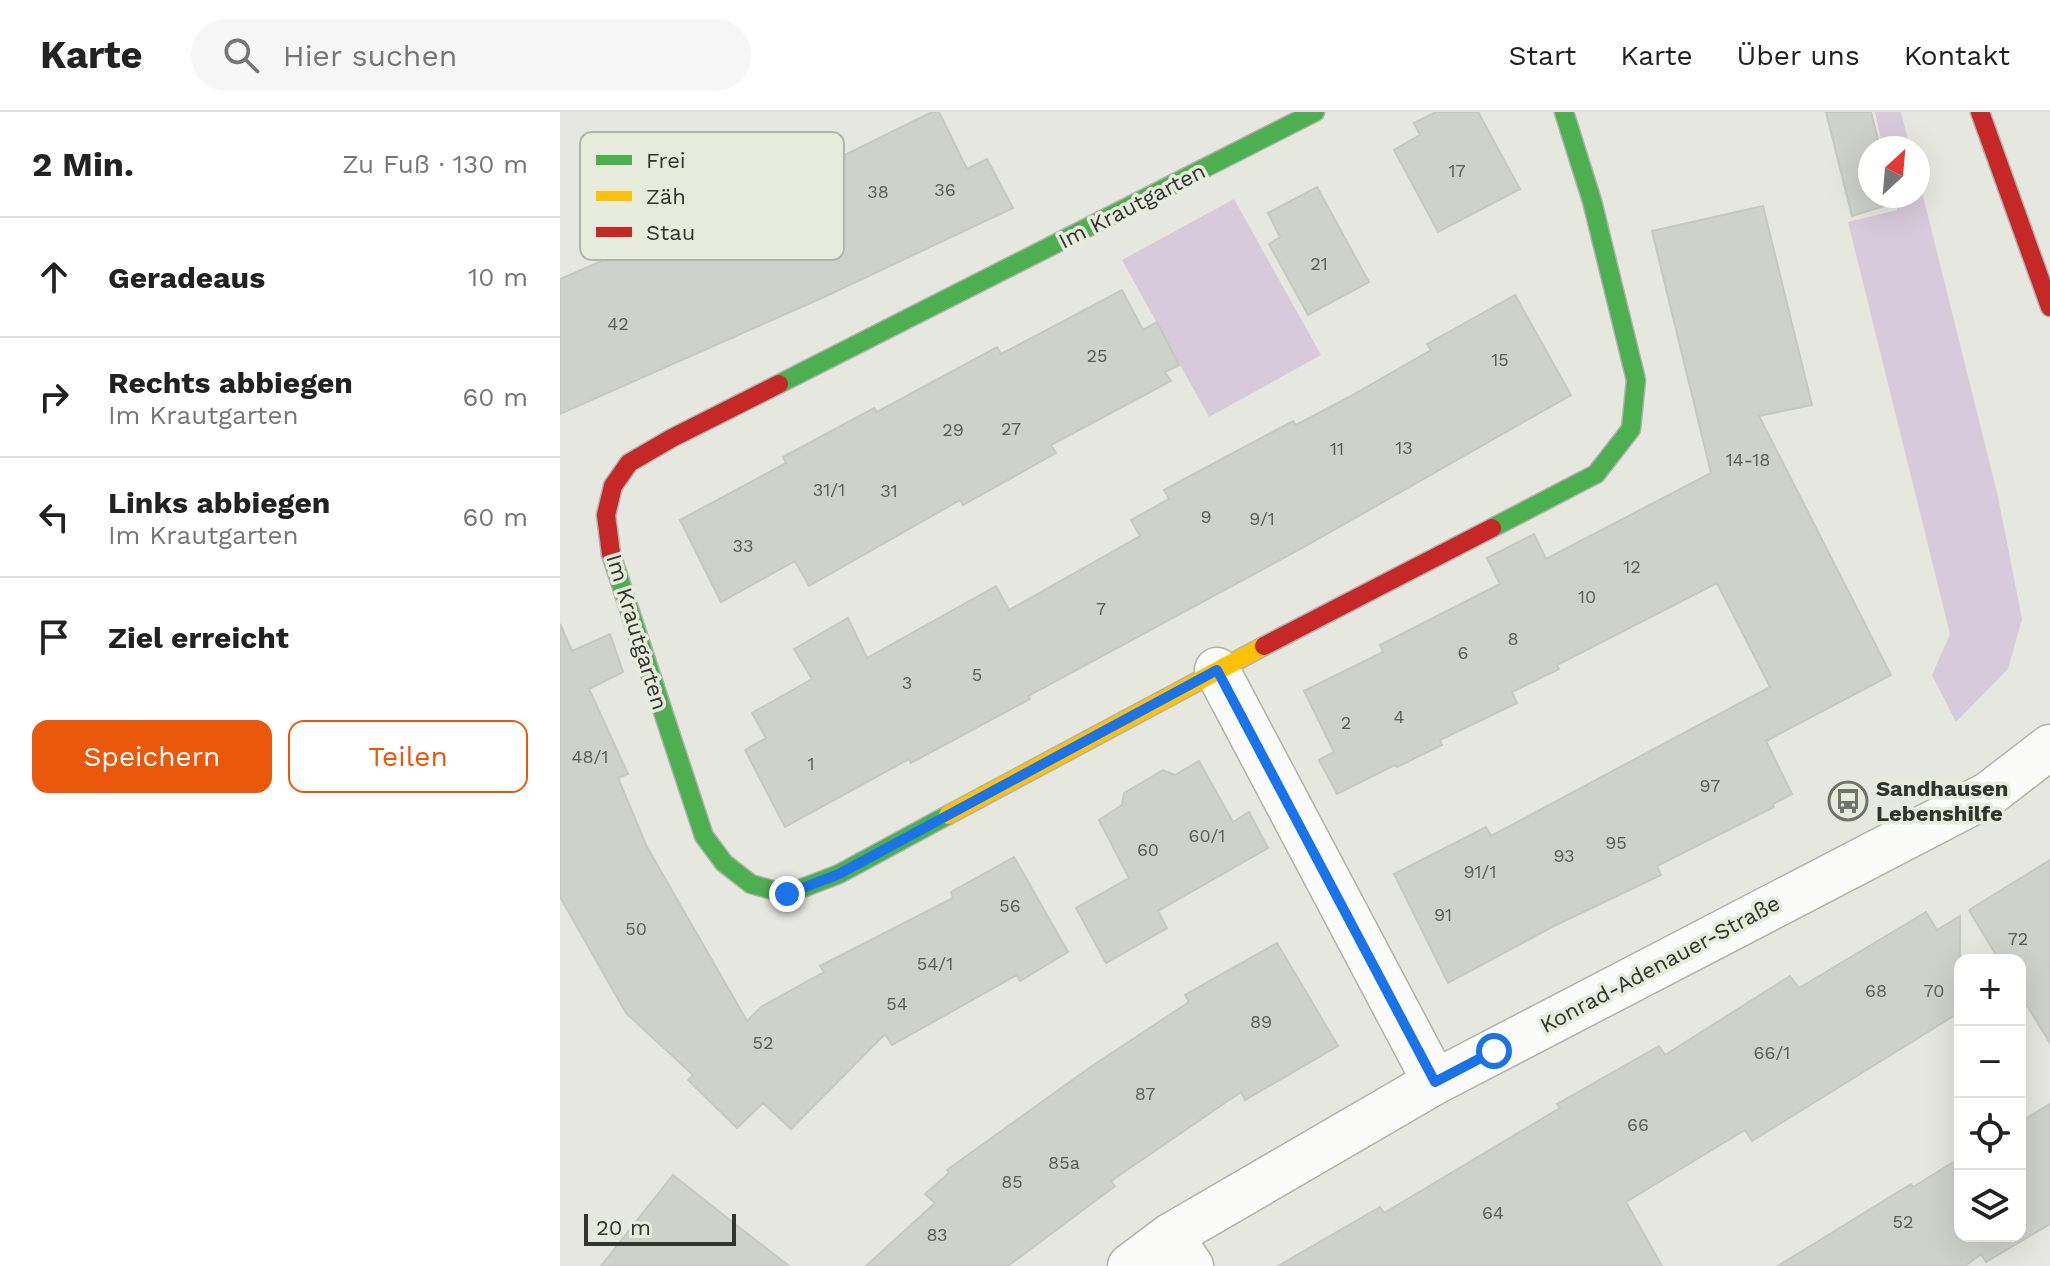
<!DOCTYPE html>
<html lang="de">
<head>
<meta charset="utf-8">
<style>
	body { margin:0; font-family:"Work Sans",sans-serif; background:#f6f6f6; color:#222 }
	.controls { position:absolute; right:24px; bottom:24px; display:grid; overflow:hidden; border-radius:16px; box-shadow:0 8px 32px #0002 }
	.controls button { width:72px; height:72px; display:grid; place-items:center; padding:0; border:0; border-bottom:2px solid #e0e0e0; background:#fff; color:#222; font:40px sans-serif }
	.compass { position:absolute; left:1298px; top:24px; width:72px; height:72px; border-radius:50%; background:#fff; box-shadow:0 8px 32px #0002; rotate:26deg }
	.scale { position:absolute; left:24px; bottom:20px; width:152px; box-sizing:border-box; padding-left:8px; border:4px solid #32342e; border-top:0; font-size:22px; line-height:28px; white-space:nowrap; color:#32342e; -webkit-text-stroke:6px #e7ebdc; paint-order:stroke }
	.stop { position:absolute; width:24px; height:24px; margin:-18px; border:6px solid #1a73e8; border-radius:50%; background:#fff }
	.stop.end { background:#1a73e8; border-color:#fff; box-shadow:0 2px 8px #0008 }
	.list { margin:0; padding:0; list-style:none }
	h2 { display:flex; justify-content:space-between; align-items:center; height:104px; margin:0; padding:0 32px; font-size:34px }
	h2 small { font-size:26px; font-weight:400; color:#767676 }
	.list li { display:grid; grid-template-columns:52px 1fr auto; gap:24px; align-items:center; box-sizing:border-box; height:120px; padding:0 32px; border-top:2px solid #e0e0e0 }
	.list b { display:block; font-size:30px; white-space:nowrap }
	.list p { margin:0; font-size:26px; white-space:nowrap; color:#767676 }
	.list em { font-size:26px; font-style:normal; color:#767676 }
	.actions { display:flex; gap:16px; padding:24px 32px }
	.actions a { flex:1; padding:18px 0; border:2px solid #ea580c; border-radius:16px; text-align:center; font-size:28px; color:#ea580c }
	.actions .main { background:#ea580c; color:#fff }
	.icon { flex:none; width:44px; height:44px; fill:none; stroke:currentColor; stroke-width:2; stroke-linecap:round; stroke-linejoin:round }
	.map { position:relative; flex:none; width:1490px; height:1154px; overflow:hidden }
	header { display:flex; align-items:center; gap:48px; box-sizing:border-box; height:112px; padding:0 40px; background:#fff; border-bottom:2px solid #e0e0e0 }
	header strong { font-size:38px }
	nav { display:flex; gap:44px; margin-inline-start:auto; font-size:28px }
	.search { width:560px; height:72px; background:#f6f6f6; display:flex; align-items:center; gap:20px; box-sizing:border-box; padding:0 28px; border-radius:44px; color:#767676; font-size:30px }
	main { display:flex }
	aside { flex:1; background:#fff }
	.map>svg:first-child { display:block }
	.green { fill:#d7cada }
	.building { fill:#cfd1cb; stroke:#c6c8c1; stroke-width:2 }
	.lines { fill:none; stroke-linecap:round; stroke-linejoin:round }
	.street-casing { stroke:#b1b2ac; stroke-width:47 }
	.fast-casing { stroke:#b1b2ac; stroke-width:21 }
	.slow-casing { stroke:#b1b2ac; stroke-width:21 }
	.jam-casing { stroke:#b1b2ac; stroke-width:21 }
	.street { stroke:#fbfcfa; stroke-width:44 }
	.fast { stroke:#4caf50; stroke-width:18 }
	.slow { stroke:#ffc107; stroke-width:18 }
	.jam { stroke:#c62828; stroke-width:18 }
	.route { stroke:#1a73e8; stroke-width:10 }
	.labels { text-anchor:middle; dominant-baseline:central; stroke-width:7; stroke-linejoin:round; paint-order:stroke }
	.number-label { font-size:18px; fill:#5a5c56 }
	.street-label { font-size:22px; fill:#32342e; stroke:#e7ebdc }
	.poi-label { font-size:22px; font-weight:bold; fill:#32342e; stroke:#e7ebdc; text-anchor:start }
	.key { fill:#e7ebdc; stroke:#b1b4a8; stroke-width:2 }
	.key-label { font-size:22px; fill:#32342e }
</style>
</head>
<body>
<header>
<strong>Karte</strong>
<div class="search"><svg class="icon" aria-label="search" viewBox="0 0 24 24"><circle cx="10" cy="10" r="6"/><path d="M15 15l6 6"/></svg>Hier suchen</div>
<nav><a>Start</a><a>Karte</a><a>Über uns</a><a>Kontakt</a></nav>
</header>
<main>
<aside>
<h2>2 Min.<small>Zu Fuß · 130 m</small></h2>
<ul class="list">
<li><svg class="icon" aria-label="ahead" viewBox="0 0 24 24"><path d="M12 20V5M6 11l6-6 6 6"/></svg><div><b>Geradeaus</b></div><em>10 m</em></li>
<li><svg class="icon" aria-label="right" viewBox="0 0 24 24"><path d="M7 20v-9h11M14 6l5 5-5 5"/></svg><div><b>Rechts abbiegen</b><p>Im Krautgarten</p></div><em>60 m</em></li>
<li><svg class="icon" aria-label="left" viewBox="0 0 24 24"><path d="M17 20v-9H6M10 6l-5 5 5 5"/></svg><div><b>Links abbiegen</b><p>Im Krautgarten</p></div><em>60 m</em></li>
<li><svg class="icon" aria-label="arrive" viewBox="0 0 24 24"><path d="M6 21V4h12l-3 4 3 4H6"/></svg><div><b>Ziel erreicht</b></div></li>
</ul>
<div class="actions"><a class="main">Speichern</a><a>Teilen</a></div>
</aside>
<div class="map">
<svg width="1490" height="1154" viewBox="0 0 1490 1154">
	<rect width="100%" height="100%" fill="#e6e8e0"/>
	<path class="green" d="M1315 0H1341L1350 36H1323Z
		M1358 64 1438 385 1462 507 1448 557 1396 610 1372 563 1390 522 1288 110 1337 98 1335 84H1358Z
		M674 87 761 243 649 305 562 148Z"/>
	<path class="building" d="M372 0H379L407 57 427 47 453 96 264 185 0 302V167L231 67 232 69Z
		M876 0H918L960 77 878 120 834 38 860 23 854 11Z
		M1266 0H1311L1320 36H1310V84H1332L1334 91 1292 104Z
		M757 75 809 170 748 203 709 132 720 125 708 101Z
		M1203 94 1252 293 1199 304 1331 563 1206 629 1232 682 1213 692 1214 695 1097 754 1101 763 994 814 888 871 834 762 926 715 931 724 1210 575 1157 471 997 553 999 557 952 580 957 591 880 628 882 633 837 655 835 653 777 682 759 648 774 640 744 579 823 540 820 533 940 472 927 446 974 422 986 447 1151 361 1092 119Z
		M562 178 583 218 597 210 619 253 605 260 611 269 491 333 496 341 403 393 400 388 249 474 235 449 161 490 120 408 226 351 223 345 314 296 317 300 437 235 441 242Z
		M955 183 1011 283 744 435 468 584 470 587 351 651 349 647 225 715 185 638 206 626 192 601 252 567 234 537 288 506 307 546 436 474 449 498 580 424 571 408 609 387 604 378 733 309 736 313 789 285 871 238 867 232Z
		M0 512 12 539 50 522 63 560 29 577 68 662 58 666 87 735 187 909 201 895 264 860 260 854 393 786 391 780 454 745 508 840 460 869 457 863 332 933 325 922 231 1017 203 991 177 1016 128 968 133 963 66 901 0 785Z
		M639 649 673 710 689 700 708 736 598 799 607 816 546 851 516 796 569 766 539 708 562 693 564 681 603 658 615 663Z
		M1490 748V931L1460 882V848H1439L1409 798Z
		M1366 800 1377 818 1400 804V900L1192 1029 1185 1018 1066 1090 1102 1154H718L820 1095 824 1101 1000 996 997 992 1099 934 1105 943 1230 864 1239 876Z
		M717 831 778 934 685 988 681 980 551 1069 555 1074 448 1154H306L375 1091 365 1082 389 1061 387 1058 529 956 629 890 625 883Z
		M1490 992V1112L1426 1150 1421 1142 1405 1154H1218L1351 1072 1353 1075 1400 1046V1124H1460V1010Z
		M113 1063 184 1119 229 1154H41Z"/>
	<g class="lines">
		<defs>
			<path id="street" d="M657 558 875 970
				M610 1124 631 1154
				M570 1154 610 1124 875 970 1429 682 1490 635"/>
			<path id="fast" d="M219 272 755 0
				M932 416 1036 362 1071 317 1076 268 1032 89 1004 0
				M51 442 144 724 164 751 191 772 227 782 279 762 388 703"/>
			<path id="slow" d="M388 703 704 534"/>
			<path id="jam" d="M1420 0 1490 195
				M51 442 46 403 53 374 69 351 112 326 219 272
				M704 534 932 416"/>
		</defs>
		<use href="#street" class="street-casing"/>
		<use href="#fast" class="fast-casing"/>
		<use href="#slow" class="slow-casing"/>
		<use href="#jam" class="jam-casing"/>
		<use href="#street" class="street"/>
		<use href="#fast" class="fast"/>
		<use href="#slow" class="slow"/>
		<use href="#jam" class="jam"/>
	</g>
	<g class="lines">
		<path class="route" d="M227 782 279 762 657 558 875 970 934 939"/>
	</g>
	<defs>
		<symbol id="bus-ring" viewBox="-11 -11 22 22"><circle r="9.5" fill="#e7ebdc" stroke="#71736c" stroke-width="1.5"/><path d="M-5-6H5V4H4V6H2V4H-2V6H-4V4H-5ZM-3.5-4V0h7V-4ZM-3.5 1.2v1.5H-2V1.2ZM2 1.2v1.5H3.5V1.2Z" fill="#71736c"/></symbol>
	</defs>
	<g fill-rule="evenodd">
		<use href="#bus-ring" x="1266" y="667" width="44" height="44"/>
	</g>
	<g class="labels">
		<g class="number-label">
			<text x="897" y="58">17</text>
			<text x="385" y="77">36</text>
			<text x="318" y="79">38</text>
			<text x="759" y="151">21</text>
			<text x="58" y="211">42</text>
			<text x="537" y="243">25</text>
			<text x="940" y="247">15</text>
			<text x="451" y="316">27</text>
			<text x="393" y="317">29</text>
			<text x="844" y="335">13</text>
			<text x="777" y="336">11</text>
			<text x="1188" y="347">14-18</text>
			<text x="269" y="377">31/1</text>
			<text x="329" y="378">31</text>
			<text x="646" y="404">9</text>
			<text x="702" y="406">9/1</text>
			<text x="183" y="433">33</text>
			<text x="1072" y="454">12</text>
			<text x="1027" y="484">10</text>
			<text x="541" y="496">7</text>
			<text x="953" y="526">8</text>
			<text x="903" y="540">6</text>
			<text x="417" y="562">5</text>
			<text x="347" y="570">3</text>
			<text x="839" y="604">4</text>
			<text x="786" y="610">2</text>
			<text x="30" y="644">48/1</text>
			<text x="251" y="651">1</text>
			<text x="1150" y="673">97</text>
			<text x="647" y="723">60/1</text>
			<text x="1056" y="730">95</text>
			<text x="588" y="737">60</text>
			<text x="1004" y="743">93</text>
			<text x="920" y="759">91/1</text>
			<text x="450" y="793">56</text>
			<text x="883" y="802">91</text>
			<text x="76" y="816">50</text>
			<text x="1458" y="826">72</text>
			<text x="375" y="851">54/1</text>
			<text x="1316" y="878">68</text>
			<text x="1374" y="878">70</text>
			<text x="337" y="891">54</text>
			<text x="701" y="909">89</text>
			<text x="203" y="930">52</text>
			<text x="1212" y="940">66/1</text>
			<text x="585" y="981">87</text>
			<text x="1078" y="1012">66</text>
			<text x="504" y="1050">85a</text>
			<text x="452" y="1069">85</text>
			<text x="933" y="1100">64</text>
			<text x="1343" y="1109">52</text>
			<text x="377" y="1122">83</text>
		</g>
		<g class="street-label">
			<text transform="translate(572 94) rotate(-27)">Im Krautgarten</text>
			<text transform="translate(77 520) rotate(73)">Im Krautgarten</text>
			<text transform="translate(1100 852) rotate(-28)">Konrad-Adenauer-Straße</text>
		</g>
		<g class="poi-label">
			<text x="1316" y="676">Sandhausen<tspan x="1316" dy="25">Lebenshilfe</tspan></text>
		</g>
	</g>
	<rect x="20" y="20" width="264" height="128" rx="12" class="key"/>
	<rect x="36" y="43" width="36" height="10" fill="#4caf50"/>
	<rect x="36" y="79" width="36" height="10" fill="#ffc107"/>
	<rect x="36" y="115" width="36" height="10" fill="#c62828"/>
	<g class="key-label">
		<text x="86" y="56">Frei</text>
		<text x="86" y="92">Zäh</text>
		<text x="86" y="128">Stau</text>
	</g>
</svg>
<div class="controls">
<button>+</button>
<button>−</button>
<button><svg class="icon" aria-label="locate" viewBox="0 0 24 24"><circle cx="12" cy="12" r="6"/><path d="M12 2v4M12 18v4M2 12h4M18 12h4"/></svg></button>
<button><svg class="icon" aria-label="layers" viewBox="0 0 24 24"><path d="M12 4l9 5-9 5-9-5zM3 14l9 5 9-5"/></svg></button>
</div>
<svg class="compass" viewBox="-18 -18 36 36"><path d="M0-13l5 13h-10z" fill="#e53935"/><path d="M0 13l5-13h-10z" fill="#767676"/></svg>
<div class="scale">20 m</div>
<div class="stop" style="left:934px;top:939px"></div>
<div class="stop end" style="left:227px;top:782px"></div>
</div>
</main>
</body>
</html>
